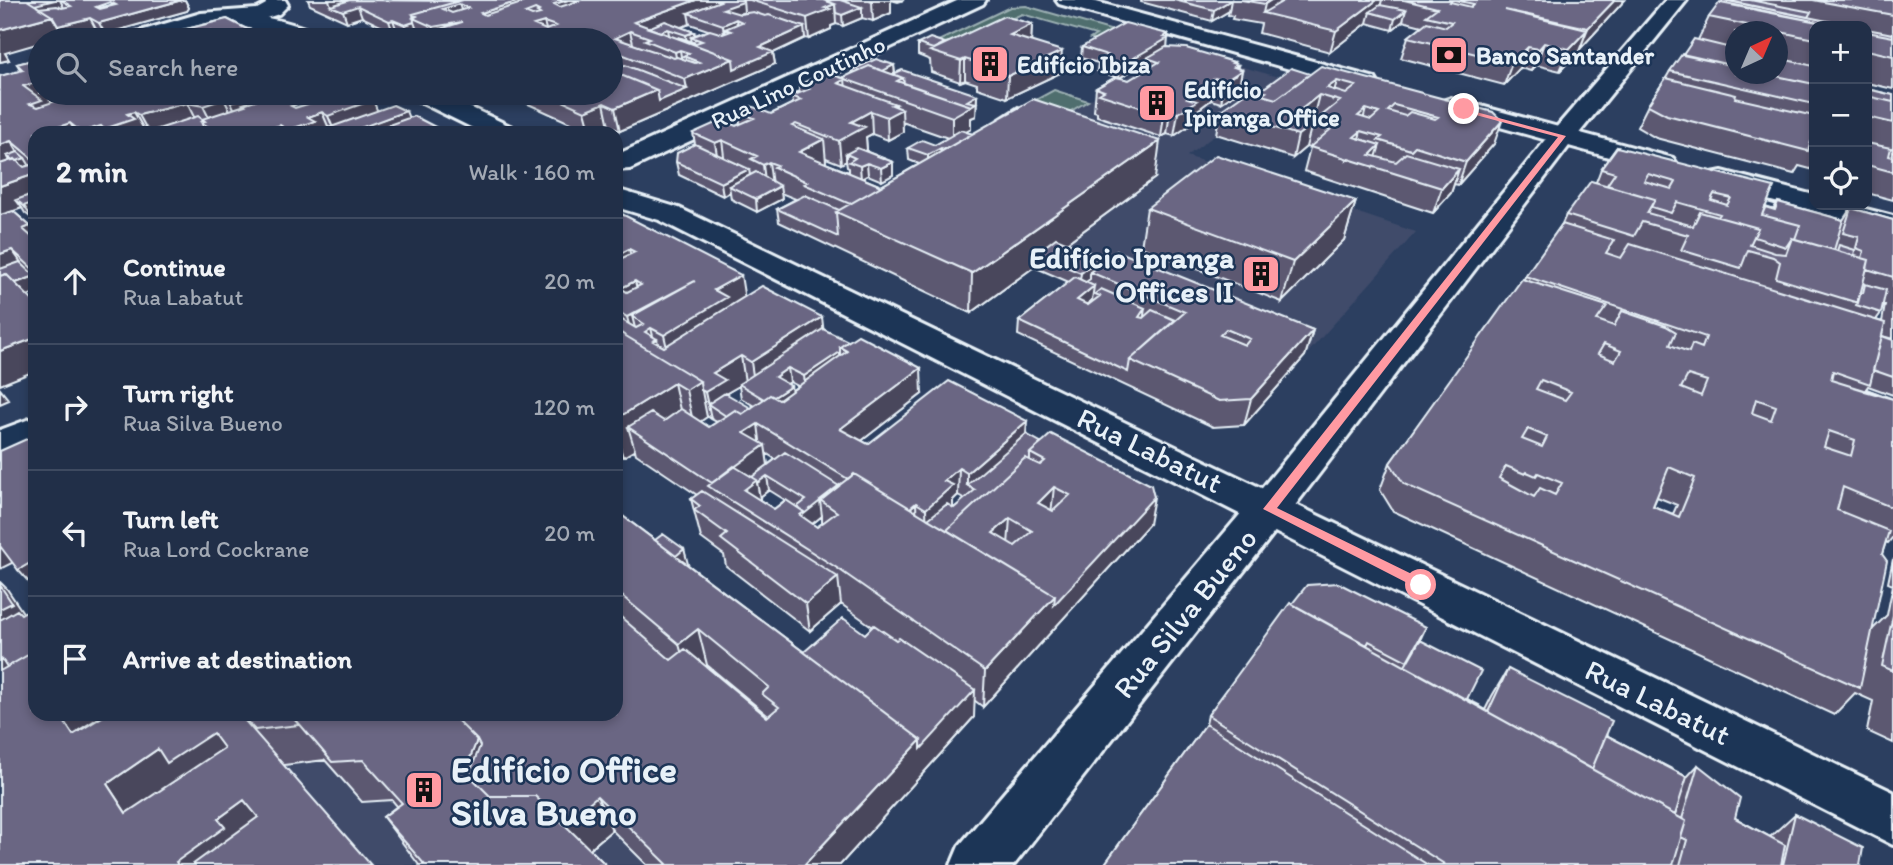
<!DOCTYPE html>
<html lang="en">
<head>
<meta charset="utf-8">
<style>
	body { margin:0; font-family:Itim,sans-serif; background:#2d3b52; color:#f1f3f6 }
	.controls { position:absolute; right:21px; top:21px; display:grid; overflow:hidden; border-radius:14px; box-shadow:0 4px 10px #0003 }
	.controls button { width:63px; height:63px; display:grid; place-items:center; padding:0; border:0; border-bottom:2px solid #3e4a60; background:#212f48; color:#f1f3f6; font:35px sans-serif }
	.compass { position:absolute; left:1725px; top:21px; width:63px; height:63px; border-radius:50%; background:#212f48; box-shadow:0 4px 10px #0003; rotate:44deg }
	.stop { position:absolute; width:21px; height:21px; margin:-16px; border:5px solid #ff9aa2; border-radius:50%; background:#fff }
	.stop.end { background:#ff9aa2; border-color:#fff; box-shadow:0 2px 7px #0008 }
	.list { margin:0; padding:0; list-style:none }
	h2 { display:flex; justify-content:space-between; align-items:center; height:91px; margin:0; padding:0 28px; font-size:30px }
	h2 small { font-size:23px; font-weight:400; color:#a2a9b4 }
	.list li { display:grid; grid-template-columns:46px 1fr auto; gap:21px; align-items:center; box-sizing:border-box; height:126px; padding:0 28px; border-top:2px solid #3e4a60 }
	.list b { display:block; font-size:26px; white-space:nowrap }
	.list p { margin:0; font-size:23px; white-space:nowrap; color:#a2a9b4 }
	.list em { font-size:23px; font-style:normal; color:#a2a9b4 }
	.icon { flex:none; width:38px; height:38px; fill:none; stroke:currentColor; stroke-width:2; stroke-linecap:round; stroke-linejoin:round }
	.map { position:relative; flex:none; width:1893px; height:865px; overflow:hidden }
	.search { position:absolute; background:#212f48; box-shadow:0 4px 10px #0003; left:28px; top:28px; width:595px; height:77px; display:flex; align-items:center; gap:18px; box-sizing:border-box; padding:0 24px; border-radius:38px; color:#a2a9b4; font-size:26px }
	.panel { position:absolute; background:#212f48; box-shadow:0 4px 10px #0003; left:28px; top:126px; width:595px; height:595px; border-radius:21px }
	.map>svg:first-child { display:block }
	.built { fill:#3f4b6a }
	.green { fill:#4f6e6e; stroke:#9cb0b3; stroke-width:2 }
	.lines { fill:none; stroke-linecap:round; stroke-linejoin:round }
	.street-casing { stroke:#e8f1f8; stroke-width:6 }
	.secondary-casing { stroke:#e8f1f8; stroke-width:6 }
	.street { fill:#1d3557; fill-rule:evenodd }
	.secondary { fill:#1d3557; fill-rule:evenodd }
	.wall { fill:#5b5871; stroke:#e8f1f8; stroke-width:2; fill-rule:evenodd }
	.shaded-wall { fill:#4a475c; stroke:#e8f1f8; stroke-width:2 }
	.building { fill:#6a6683; stroke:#e8f1f8; stroke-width:2; fill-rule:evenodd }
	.route { fill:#ff9aa2 }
	.labels { text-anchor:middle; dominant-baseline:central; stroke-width:5; stroke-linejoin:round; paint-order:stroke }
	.far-poi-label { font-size:24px; font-weight:bold; fill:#e8f1f8; stroke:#1d3557; text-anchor:start }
	.far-street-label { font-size:24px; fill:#e8f1f8; stroke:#1d3557 }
	.poi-label { font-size:30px; font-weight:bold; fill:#e8f1f8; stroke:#1d3557; text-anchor:end }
	.street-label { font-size:30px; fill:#e8f1f8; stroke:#1d3557 }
	.near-poi-label { font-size:37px; font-weight:bold; fill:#e8f1f8; stroke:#1d3557; text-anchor:start }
</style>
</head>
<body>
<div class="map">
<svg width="1893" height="865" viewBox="0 0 1893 865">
	<rect width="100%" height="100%" fill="#2c3f60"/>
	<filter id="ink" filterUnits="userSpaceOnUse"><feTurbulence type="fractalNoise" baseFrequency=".0143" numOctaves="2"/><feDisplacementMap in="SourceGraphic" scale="14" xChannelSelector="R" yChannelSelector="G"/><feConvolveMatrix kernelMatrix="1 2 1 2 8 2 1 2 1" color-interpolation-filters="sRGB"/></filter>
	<g filter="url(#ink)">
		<path class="built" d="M1176 48 1289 80 1187 156 1416 232 1305 356 1055 252 1031 135Z
			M496 714 647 865H370L283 765Z"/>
		<path class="green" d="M1026 6 1124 34 1107 44 1090 39 1096 35 1022 14 949 46 936 42 1010 7Z
			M1054 90 1088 101 1043 127 1008 115Z"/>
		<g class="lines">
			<defs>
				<path id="street" d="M1056 0H1089L1375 78 1378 83 1375 88 1366 90 1357 88 1059 4Z
					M238 12C257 16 314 25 324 40H295L230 23 227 18 230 13Z
					M409 93H440L512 127 516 133H483L412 98Z
					M1451 98 1673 158 1677 164 1673 170 1663 172 1442 111 1438 106 1442 101Z
					M1722 171 1814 195V205H1850L1893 216V234L1712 185 1708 179 1712 173Z
					M616 189 679 208 1893 792V845L659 220 616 207Z"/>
				<path id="secondary" d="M265 0H285L288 5 279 14 257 21 212 24 157 40H124L127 35 201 13 257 9 266 4Z
					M959 0H986L983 4 630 169 616 170V155Z
					M1666 0H1687L1572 142 1284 520 1014 865H951L959 846 1254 498 1554 130Z
					M35 417V445L0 459V430Z"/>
			</defs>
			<use href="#street" class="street-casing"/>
			<use href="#secondary" class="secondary-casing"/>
			<use href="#street" class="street"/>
			<use href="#secondary" class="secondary"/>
		</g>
		<path class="wall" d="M0 0H185L189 8 187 11 105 34 96 29 65 37H64L50 40H40L5 53 9 60 0 62ZM110 2 114 4 99 8 96 7Z
			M308 0H904L898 2 891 0V13L873 21 862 18 843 26 836 24 831 26V29L809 39 805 38 773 53 775 64 620 131 609 126 592 133 504 93H611V40H423L420 39 418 33 409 36 397 31 393 32 362 17 347 22 310 5ZM690 24 708 30 695 35 694 32 681 27Z
			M1141 0H1282V2L1285 0H1625L1560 71 1536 65 1531 71 1520 68 1504 85 1401 58 1408 37 1422 26 1403 21 1392 30 1367 23 1330 52 1259 33 1261 24 1232 19 1233 16 1228 15 1229 11 1212 21 1141 2Z
			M1753 0H1893V89L1867 83V26H1814V170L1799 166 1794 174 1656 138 1637 127 1648 105 1666 78 1670 71 1683 55 1698 40 1709 17 1721 3ZM1735 32H1777V74H1735Z
			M227 19 268 40H141L170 33Z
			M1032 24 1031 42 1060 73 1007 98 977 88V84L965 80 960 82 931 72 930 60 918 55V44L945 43Z
			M1168 34 1167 47 1234 62V64L1238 65 1237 68 1242 70 1238 92 1221 103 1211 100 1195 112 1193 123 1174 136 1167 134 1161 137 1097 116V112L1094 111 1096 88 1116 77 1097 71 1098 63 1081 58 1082 47ZM1147 61 1146 70 1129 80 1120 78Z
			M40 58V93H368L370 99 377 110 408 118 447 133H35V218L33 219 25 213 22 208 13 211 30 226 35 233V293L28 296 0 385V76L21 71 17 64ZM308 100 311 103 295 108 291 106Z
			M894 65 895 74 977 95 976 116 971 118V129L965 132 1155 178 1067 243 1100 264 1313 330 1305 356 1244 425 1213 427 1018 335 1019 321 1069 282 1034 267 971 313 779 222 777 209 796 199 781 193 782 199 757 212 731 199 730 192 723 196 679 175 676 162 695 144 693 133 736 126 740 124 739 112 771 114 793 103 792 96 799 93V85L842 78 852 73V70ZM902 122 948 138 935 145 908 148 909 160 919 164 881 186 862 178 868 175 882 181 893 175V162L865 151 867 150 866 137 872 134 888 140 903 132ZM826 158 841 164 846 161 847 167 849 168V172L825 163Z
			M1310 74 1493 112 1494 144 1458 185 1454 184 1451 193 1433 213 1304 171 1310 148 1306 147 1293 158 1216 134 1220 111 1260 95V91Z
			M1867 89 1893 95V200L1867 193Z
			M1617 147 1765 207 1773 210 1778 202 1843 220 1851 208 1893 220V339L1882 336 1893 340V395L1868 386 1866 389 1893 399V537L1888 543 1886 542 1882 554 1872 630 1887 615 1893 585 1888 583 1893 559V743L1867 731 1873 701 1855 693 1834 715 1393 511 1380 490 1390 463 1523 280 1562 224 1566 215 1596 182 1601 169ZM1883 305H1885L1882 322 1876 320 1881 313ZM1657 497 1677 505 1673 514 1653 506Z
			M1356 201 1344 240 1282 302 1141 247 1147 208Z
			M616 211 744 297 823 329 922 394 861 441 868 444 1026 434 1149 524 983 707 974 700V717L840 865H647L612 830 590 849 606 865H419L383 817 397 806 392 800 362 802 324 759 325 760 284 765 0 865 7 589 35 714H105L79 730 80 731 616 714V511L655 540 684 549 687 564 804 652 865 634 873 627 841 604 810 631 726 566 724 555 701 538 691 499 697 495 636 454 635 450 623 457 616 453ZM790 382 798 386 792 390 788 384ZM739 386 741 398 754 406 751 409 727 395V393ZM707 416 711 419 717 422 709 427 700 421ZM766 453 775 459 768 465ZM769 490 785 500 774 509 760 500V497ZM958 495 965 499 954 508 953 507V500ZM822 516V523L817 527 812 524ZM707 665 767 715V717L706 666Z
			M1292 604 1426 627 1420 640 1467 699 1485 710 1492 696 1508 669 1606 735 1687 777 1698 765 1735 818 1770 837 1795 814 1860 865H1104L1206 724 1208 715Z"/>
		<path class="shaded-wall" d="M19 0H60L65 10 42 15Z
			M182 0H185L189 8 187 11 105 34 99 23Z
			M329 0H390L358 6 362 17 347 22 343 11 331 6Z
			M568 0H617L559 25 554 4Z
			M696 0H743L744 12 724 20 688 13 690 24 672 30 668 29 670 40 650 38 634 22Z
			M869 0H891V13L873 21 872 1Z
			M1231 0 1229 11 1212 21 1214 10Z
			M1271 0H1282L1280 12 1263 13 1265 4Z
			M1377 0H1382L1378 14 1370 12 1367 23 1330 52 1336 31Z
			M1615 0H1625L1580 49 1588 28Z
			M519 1 524 21 487 34 481 13Z
			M459 4 466 24 437 30 440 40H438L433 27 443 9Z
			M835 4 836 24 831 26V29L809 39 807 18 825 8Z
			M862 7V18L843 26 842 15Z
			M1406 10 1403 21 1392 30 1395 19Z
			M52 16 64 37 50 40H40V43L5 53 9 60 0 62V30Z
			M90 18 96 29 65 37 58 26Z
			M736 19 738 30 731 31 725 29 726 35 724 36 723 25Z
			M393 20 397 31 393 32 389 21Z
			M414 22 418 33 409 36 405 25Z
			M544 22 549 40 534 25Z
			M1032 24 1031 45 1010 35Z
			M804 27 805 38 773 53 775 64 620 131 615 108 657 90 687 89 685 79 760 47Z
			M1587 30 1579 51 1560 71 1569 49Z
			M209 31 212 40H194L191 36Z
			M630 31 635 52 615 38Z
			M694 32 695 39 691 37 692 45 687 46 686 35Z
			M514 34 515 40H495Z
			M1168 34 1167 49 1147 58V61L1119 78 1120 66Z
			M1544 43 1536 65 1531 71 1539 49Z
			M1528 47 1520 68 1504 85 1512 63Z
			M680 50 683 71 679 73 675 52Z
			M1062 51 1060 73 1007 98 1008 76Z
			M965 59V80L960 82 961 61Z
			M1234 62 1231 77 1234 67 1238 65 1236 74 1242 70 1238 92 1221 103 1225 81 1232 63Z
			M894 65 895 77 870 76Z
			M1215 78 1211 100 1195 112 1193 123 1174 136 1178 113 1187 98Z
			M845 79 847 101 838 83Z
			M1337 81 1332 99 1327 88Z
			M40 82V93H47L52 102 50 100 53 104 55 123 30 104 23 86Z
			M210 93H335L243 105 251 122 242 125 231 102 224 99 235 121 214 128 203 106Z
			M349 93H368L371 101 373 100 381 120 406 111 411 124 385 133H335L328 116Z
			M977 95 976 116 971 118V129L952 140V117L967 101Z
			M1319 95 1313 118 1294 134V115Z
			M187 103 198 125 149 133 139 115Z
			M604 103 609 126 591 133 585 111Z
			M896 104V112L902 109 903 132 888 140 887 117 892 105Z
			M1366 109 1360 131 1358 116Z
			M871 111 872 134 866 137 867 150 854 157 846 154V161L841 164 839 141 851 122Z
			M1170 111 1167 134 1161 137 1164 115Z
			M134 112 146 133H107L104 129 127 114Z
			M322 112 331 133H290L288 130 308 117Z
			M1502 121 1494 144 1458 185 1466 162Z
			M70 123 76 133H44L43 132Z
			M1312 124 1306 147 1293 158 1298 135Z
			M280 125 284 133H256Z
			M101 126 105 133H82L81 132Z
			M248 129 250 133H236Z
			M1361 131 1355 154 1347 160 1354 137Z
			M824 139 826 162 802 176 799 152Z
			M722 140 725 164 719 167 715 143Z
			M11 141 22 159 25 158 33 171 23 174 15 162 7 156 15 168 0 173V145Z
			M1160 141 1155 178 1046 258 1035 254 1034 267 971 313 972 273Z
			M1380 145 1373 167 1370 155Z
			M941 148V160L928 168V155Z
			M769 162 772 185 766 188 763 165Z
			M893 162V175L882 181 881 168Z
			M867 163 868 175 861 179 860 166Z
			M749 169 751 182 729 186 730 192 723 196 721 183Z
			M1459 169 1451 193 1433 213 1442 188Z
			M35 174V218L33 219 24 206 16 200 22 208 0 216V186Z
			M780 186 782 199 757 212 756 199Z
			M1356 201 1344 240 1282 302 1293 262Z
			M30 226 35 233V246L23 229Z
			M629 249 635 274 616 284V256Z
			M12 250 30 275 0 286V254Z
			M1101 257 1100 271 1090 272V279L1079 287 1081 273Z
			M741 275 745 300 670 361 664 335 714 290Z
			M35 276V293L0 307V289Z
			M635 281 641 306 621 288Z
			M695 281 651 328 654 340 657 339 663 365 645 332 644 324 632 316 638 340 634 343 627 317Z
			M1094 286 1092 300 1075 314 1077 300Z
			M1145 308 1143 322 1139 317Z
			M822 317 825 343 755 389 751 362Z
			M1313 330 1305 356 1244 425 1251 399Z
			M35 338V371L0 385V351Z
			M840 352 841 366 806 391 804 376Z
			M741 356 745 382 739 384V386L727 393 730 406 708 404 711 419 705 392 713 373Z
			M788 368 790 382 777 391 775 377Z
			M921 368 922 394 842 456 840 429Z
			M700 381 707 417 694 426 686 390Z
			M674 383 682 419 628 427 635 450 623 457 616 435V419Z
			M791 386 793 400 768 401Z
			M0 389 9 400 0 404Z
			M1027 421 1025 448 975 490 967 485V473Z
			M758 424 761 448 765 445 769 472 757 482 763 517 714 490 744 433Z
			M959 468 958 495 953 500V513L927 536 926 509 944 481Z
			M767 476 769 490 760 497 757 483Z
			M1054 487 1051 514 1038 503Z
			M1154 497 1149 524 983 707 985 671 1055 596Z
			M820 501 822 516 806 529 800 515Z
			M916 503 917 530 904 514Z
			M1010 518 1008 545 993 533Z
			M0 544 16 561 0 569Z
			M684 549 688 564 668 579 664 564Z
			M35 560V589L18 570Z
			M838 577 841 604 810 631 806 604Z
			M0 582 7 589 26 617 0 620Z
			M698 629 707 665 689 680 679 644Z
			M2 659 24 686 0 683V661Z
			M975 690 974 717 840 865H804L921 740Z
			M59 714H105L79 730 99 761 73 735Z
			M213 733 235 759 126 813 107 784 158 749Z
			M477 740 500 781 492 801 465 771Z
			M597 796 612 830 579 858 562 825Z
			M244 800 267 826 231 865H178L176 862 218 819Z"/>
		<path class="building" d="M0 0H27L52 16 0 30Z
			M27 0H55L35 5Z
			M61 0H182L99 23 90 18 58 26 52 16 39 8 57 6 62 8 71 6ZM110 2 116 5 100 9 96 7Z
			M350 0 454 1 463 0 413 14 414 22 405 25 393 20 389 21 358 6 343 11 331 6Z
			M463 0H568L554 4 560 7 581 0H696L634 22 733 59 685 79 611 50V40H517L523 38 514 34 495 40H458L437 30 462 22 433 27 413 18 417 16 413 14ZM519 1 522 3 485 15 481 13ZM459 4 468 8 452 13 443 9ZM535 9 539 11 537 12 540 14 532 16 525 13ZM544 22 556 26 546 30 534 25ZM630 31 650 38 645 40 675 52 680 50 689 53 683 56 699 62 695 63 677 57 674 58 615 38Z
			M723 0H743V2L723 9 740 14 753 12 765 16 769 15 804 27 760 47 773 52 734 69 733 59 677 38 679 37 696 43 702 41 691 37 710 30 723 34 731 31 725 29 742 22 736 19 723 25 688 13Z
			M750 0H823L835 4 825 8 830 9 807 18Z
			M823 0H840L862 7 842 15 836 13 835 4Z
			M1174 0H1231L1214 10Z
			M1241 0H1271L1265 4Z
			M1285 0H1377L1336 31 1263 13Z
			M1404 0H1452L1450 2 1471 7 1474 4 1455 0H1615L1588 28 1505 10 1587 30 1569 49 1544 43 1539 49 1528 47 1512 63 1408 37 1427 22 1446 27 1452 22 1426 16 1437 8Z
			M1723 0 1852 26H1838L1721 3Z
			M1725 0H1750L1811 12 1808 17Z
			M1813 0H1893V15Z
			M1720 2 1838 26H1814V39L1709 17Z
			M1380 5 1406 10 1395 19 1370 12Z
			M1004 16 1032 24 1010 35 1062 51 1008 76 977 66 981 64 965 59 961 61 930 51Z
			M227 19 268 40H211L219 38 209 33 212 32 209 31 191 36 200 40H182L170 33Z
			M665 21 694 32 686 35 668 29 660 32 648 28Z
			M1125 23 1168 34 1164 37 1168 38 1120 66 1098 60 1107 55 1082 47Z
			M1867 29 1893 34V37L1867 32Z
			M168 32 182 40H141Z
			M1867 32 1893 37V56L1867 50Z
			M135 37 140 40H123L126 39Z
			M930 38 945 43 933 49 918 44Z
			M1694 39 1735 49V66L1683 55Z
			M1166 47 1186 48 1234 62 1232 63 1238 65 1234 67 1242 70 1225 81 1215 78 1187 98 1197 101 1178 113 1170 111 1164 115 1099 94 1104 91 1096 88 1116 77 1129 80 1159 62 1147 58Z
			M1682 54 1735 66V74H1767L1814 84V104L1670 71Z
			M40 58V82L23 86 42 100 30 104 38 107 53 102 50 100 60 97 55 93H212L214 94 217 93H246H244L250 97 231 102 224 99 203 106 187 103 139 115 134 112 127 114 134 119 104 129 101 126 81 132 70 123 43 132 45 133H35V161L11 141 0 145V76L23 70 17 64Z
			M1777 58 1814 66V84L1767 74H1777Z
			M876 59 894 65 883 71 869 66 856 72 852 70Z
			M611 60 620 65 611 69Z
			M625 65 687 89 659 101 657 90 611 71Z
			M869 66 903 78 897 81 971 106 952 117 842 78Z
			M1321 66 1493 112 1502 121 1466 162 1415 146 1411 150 1378 140 1382 137 1361 131 1354 137 1380 145 1370 155 1396 162 1406 153 1459 169 1442 188 1310 147 1330 130 1312 124 1298 135 1220 111 1248 91 1276 99ZM1337 81 1356 86 1346 94 1327 88ZM1319 95 1340 101 1315 121 1294 115ZM1394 105 1438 117 1435 119 1410 112 1405 116 1388 111ZM1366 109 1379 113 1371 120 1358 116Z
			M1291 68 1310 74 1276 99 1262 95 1266 92 1260 91Z
			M902 70 977 95 967 101 976 103 971 106 904 83 903 78 893 74Z
			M611 71 657 90 615 108 604 103 585 111 545 93H611Z
			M825 72 845 79 838 83 896 104 892 105 902 109 887 117 871 111 851 122 865 127 839 141 796 124 792 126 824 139 799 152 881 186 850 204 804 184 807 182 774 167 777 165 769 162 763 165 751 159 757 156 722 140 715 143 693 133 722 120 736 126 754 118 739 112 751 106 771 114 801 100 792 96 809 89 799 85Z
			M1666 78 1736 95 1735 98 1814 116 1813 120H1814V143L1811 142 1808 151 1667 115 1648 105Z
			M1867 89 1893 95V102L1867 96Z
			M277 93H357L366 99 373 100 328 116 322 112 308 117 315 121 288 130 280 125 256 133 248 129 236 133H218L201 122 205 121 202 119 245 105 243 104ZM308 100 311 103 295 108 291 106Z
			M1867 96 1893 102V123L1867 117Z
			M1033 99 1160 141 972 273 836 212Z
			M393 105 406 111 347 133H314Z
			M1018 106 1020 107 996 120Z
			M198 116 202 119 203 121 201 122 205 131 198 133H146Z
			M414 116 447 133H366Z
			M961 130 972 134 946 149 941 148 928 155 908 148 922 140 935 145Z
			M1867 143 1891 148 1889 156 1893 157V172L1867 165Z
			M695 144 749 169 721 183 676 162 677 153Z
			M1617 147 1774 187 1762 215 1800 225 1795 239 1792 238 1786 247 1754 237 1758 228 1718 217 1720 214 1677 202 1671 213 1651 207 1655 199 1607 185 1615 173 1601 169ZM1648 174 1676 182 1672 189 1644 181ZM1714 194 1731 198 1727 205 1711 200Z
			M857 148 893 162 881 168 867 163 860 166 849 162 855 158 846 154Z
			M18 152 25 158 17 161 15 159 13 160 7 156Z
			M1216 155 1356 201 1293 262 1147 208Z
			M15 159 24 167 35 164V174L0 186V164Z
			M756 172 780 186 756 199 729 186Z
			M1591 181 1655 199 1647 213 1693 226 1700 212 1758 228 1750 245 1775 253 1786 254 1792 238 1869 260 1858 303 1776 278 1780 262 1773 257 1748 250 1741 268 1681 250 1688 235 1642 222 1634 236 1566 215Z
			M35 193V202L24 206 16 200Z
			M805 195 839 210 836 212 838 237 777 209Z
			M1778 202 1843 220 1834 250 1795 239 1800 225 1762 215 1765 207 1775 210Z
			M1851 208 1893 220V277L1867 269 1869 260 1862 258 1864 251 1856 248 1859 237 1843 233Z
			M13 211 30 226 23 229 32 237 35 236V271L12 250 0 254V215Z
			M616 211 741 275 714 290 727 297 664 335 651 328 645 332 657 339 653 341 664 347 762 286 822 317 751 362 741 356 713 373 725 380 705 392 701 390 700 381 616 330V323L622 320 636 328 644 324 632 316 695 281 627 317 616 310V261L635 252 629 249 616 256ZM635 281 641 285 627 292 621 288Z
			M1562 224 1614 240 1606 253 1621 258 1630 244 1885 323 1870 384 1833 371 1831 380 1893 399V508L1843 487 1837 510 1889 531 1882 554 1887 561 1860 688 1404 484 1390 463 1522 279 1607 306 1597 320 1614 326 1622 311 1666 326 1676 332 1670 345 1689 352 1692 344 1702 348 1706 337 1525 276ZM1604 344 1621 351 1615 361 1598 354ZM1688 375 1707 381 1701 396 1681 388ZM1541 380 1571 392 1565 400 1536 389ZM1756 399 1776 406 1771 420 1752 413ZM1528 429 1547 437 1542 447 1522 439ZM1829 431 1855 440 1851 456 1824 447ZM1506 466 1525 474 1527 472 1536 476 1538 473 1562 483 1555 495 1540 488 1534 497 1499 478ZM1669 467 1695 478 1679 517 1653 506Z
			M1056 238 1101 257 1081 273 1035 254Z
			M1839 245 1855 250 1854 256 1837 251Z
			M1117 251 1313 330 1251 399 1219 401 1130 360 1185 312 1090 272ZM1226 329 1250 339 1245 345 1220 335Z
			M20 262 35 276 15 283 6 274 0 276V269Z
			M6 274 35 303V338L0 351V276Z
			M1075 277 1094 286 1077 300 1088 305 1100 296 1095 294 1101 289 1145 308 1139 317 1143 318 1152 310 1175 320 1130 360 1128 372 1019 321Z
			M1865 284 1886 290 1881 313 1856 305 1860 293H1863Z
			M823 329 848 341 840 347V352L804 376 788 368 775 377 791 386 774 397 770 395 764 399 739 384Z
			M616 330 700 381 686 390 674 383 616 419Z
			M858 335 921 368 840 429 868 444 949 381 1027 421 967 473 959 468 944 481 953 485 926 509 916 503 910 508 854 474 848 479 758 424 744 433 765 445 712 483 628 427 651 413 664 421 681 409 709 427 735 410 742 414 770 395 779 400 847 351 840 347Z
			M1882 336 1893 340V377L1873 370Z
			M1866 389 1893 399 1865 391Z
			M725 393 751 408 742 414 735 410 726 416 708 404Z
			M1026 434 1042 443 1030 453V460L1025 458 947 530 928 519 947 504 954 508 975 490 967 485Z
			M1051 434 1151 485 1154 497 1054 605 1055 596 947 530 1025 458 1040 465 1045 461 1030 453ZM1054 487 1070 495 1053 511 1038 503ZM1010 518 1032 531 1015 546 993 533Z
			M29 438 35 444V560L18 570 0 546V451Z
			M785 452 839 486 804 514V512L797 507 806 500 767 476 757 483V480L752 477Z
			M734 466 757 480 744 490 774 509 786 500 804 512 800 515 817 527 837 512 820 500 854 474 1055 596 985 671 837 568 708 486Z
			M702 491 838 577 806 604 721 539 727 534 694 510 700 506 691 499Z
			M616 511 921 740 804 865H668L597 796 564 824 535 796H490L469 775 480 746 477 740 451 714H616V613L671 660 685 649 767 717 779 707 762 694 769 687 698 629 679 644 616 591Z
			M663 534 684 549 676 556 655 540Z
			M1338 583 1426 627 1407 661 1369 641 1367 645 1292 604 1307 585Z
			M0 585 12 603 0 609Z
			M1290 603 1686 821 1673 865H1446L1208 715Z
			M35 606V651L7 667 2 659 0 661V620L17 610 21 614Z
			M1893 615V671L1882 666Z
			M843 618 865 634 874 625 896 640 899 638 975 690 921 749V740L804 652Z
			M1420 640 1481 671 1467 699 1479 705 1478 706 1405 666Z
			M35 651V714H59L73 735 107 714H239L371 865H192L258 817 244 800 218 819 225 827 176 862 178 865H0V671ZM213 733 224 748 126 813 107 784 158 749 167 763Z
			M1508 669 1612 721 1592 769 1488 712Z
			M240 714H290L299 725 255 730Z
			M291 714H451L477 740 465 771 490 796H535L606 865H425L383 817 402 803 363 760 332 762Z
			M1206 724 1428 865H1104Z
			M1606 735 1687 777 1675 815 1592 769Z
			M1698 765 1740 798 1735 818 1785 845 1781 865H1680L1687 840 1681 837 1686 821 1682 819Z
			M1795 814 1863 848 1860 865H1783Z"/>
	</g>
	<path class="route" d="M1461 108 1566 136 1277 508 1426 581V588L1421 590 1263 509 1558 137 1461 111Z"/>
	<defs>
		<symbol id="bank-square" viewBox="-11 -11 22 22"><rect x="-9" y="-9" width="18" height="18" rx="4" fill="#ff9aa2" stroke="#1d3557"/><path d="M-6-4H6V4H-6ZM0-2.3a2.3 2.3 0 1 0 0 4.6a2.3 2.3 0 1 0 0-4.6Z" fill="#111"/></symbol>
		<symbol id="building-square" viewBox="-11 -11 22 22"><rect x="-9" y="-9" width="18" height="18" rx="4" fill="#ff9aa2" stroke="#1d3557"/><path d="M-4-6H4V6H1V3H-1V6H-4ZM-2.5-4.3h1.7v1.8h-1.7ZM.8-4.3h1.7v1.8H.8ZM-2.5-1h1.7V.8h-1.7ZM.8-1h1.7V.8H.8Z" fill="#111"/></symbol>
	</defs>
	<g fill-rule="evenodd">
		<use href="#bank-square" x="1427" y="33" width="44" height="44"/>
		<use href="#building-square" x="968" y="42" width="44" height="44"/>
		<use href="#building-square" x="1135" y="81" width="44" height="44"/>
		<use href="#building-square" x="1239" y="252" width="44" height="44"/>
		<use href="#building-square" x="402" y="768" width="44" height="44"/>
	</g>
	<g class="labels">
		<g class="far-poi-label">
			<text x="1476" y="55">Banco Santander</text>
			<text x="1017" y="64">Edifício Ibiza</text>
			<text x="1184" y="89">Edifício<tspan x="1184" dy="28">Ipiranga Office</tspan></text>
		</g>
		<g class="far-street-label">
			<text transform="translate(798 82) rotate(-25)">Rua Lino Coutinho</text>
		</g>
		<g class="poi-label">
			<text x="1234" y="257">Edifício Ipranga<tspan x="1234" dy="34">Offices II</tspan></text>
		</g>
		<g class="street-label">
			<text transform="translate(1150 450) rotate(26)">Rua Labatut</text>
			<text transform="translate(1185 613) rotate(-51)">Rua Silva Bueno</text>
			<text transform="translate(1658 702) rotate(26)">Rua Labatut</text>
		</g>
		<g class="near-poi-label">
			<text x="451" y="769">Edifício Office<tspan x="451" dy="43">Silva Bueno</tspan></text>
		</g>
	</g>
</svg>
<div class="controls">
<button>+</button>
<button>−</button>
<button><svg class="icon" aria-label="locate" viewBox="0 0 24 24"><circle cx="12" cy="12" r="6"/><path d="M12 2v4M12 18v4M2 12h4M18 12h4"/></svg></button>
</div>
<svg class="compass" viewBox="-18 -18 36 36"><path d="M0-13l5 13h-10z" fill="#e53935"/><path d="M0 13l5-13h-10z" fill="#a2a9b4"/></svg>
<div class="stop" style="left:1421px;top:585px"></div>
<div class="stop end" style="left:1464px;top:109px"></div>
<div class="search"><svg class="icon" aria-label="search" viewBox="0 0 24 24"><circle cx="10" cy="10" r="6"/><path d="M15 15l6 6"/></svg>Search here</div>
<section class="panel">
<h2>2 min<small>Walk · 160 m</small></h2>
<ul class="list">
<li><svg class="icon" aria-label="ahead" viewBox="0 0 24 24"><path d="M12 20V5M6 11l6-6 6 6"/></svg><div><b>Continue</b><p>Rua Labatut</p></div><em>20 m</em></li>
<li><svg class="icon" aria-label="right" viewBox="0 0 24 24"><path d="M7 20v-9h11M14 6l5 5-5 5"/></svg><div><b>Turn right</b><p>Rua Silva Bueno</p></div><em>120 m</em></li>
<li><svg class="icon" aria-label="left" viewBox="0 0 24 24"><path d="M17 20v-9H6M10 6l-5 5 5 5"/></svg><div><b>Turn left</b><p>Rua Lord Cockrane</p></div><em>20 m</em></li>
<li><svg class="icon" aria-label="arrive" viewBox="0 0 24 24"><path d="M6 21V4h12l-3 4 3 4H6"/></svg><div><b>Arrive at destination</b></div></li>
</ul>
</section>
</div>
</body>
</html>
